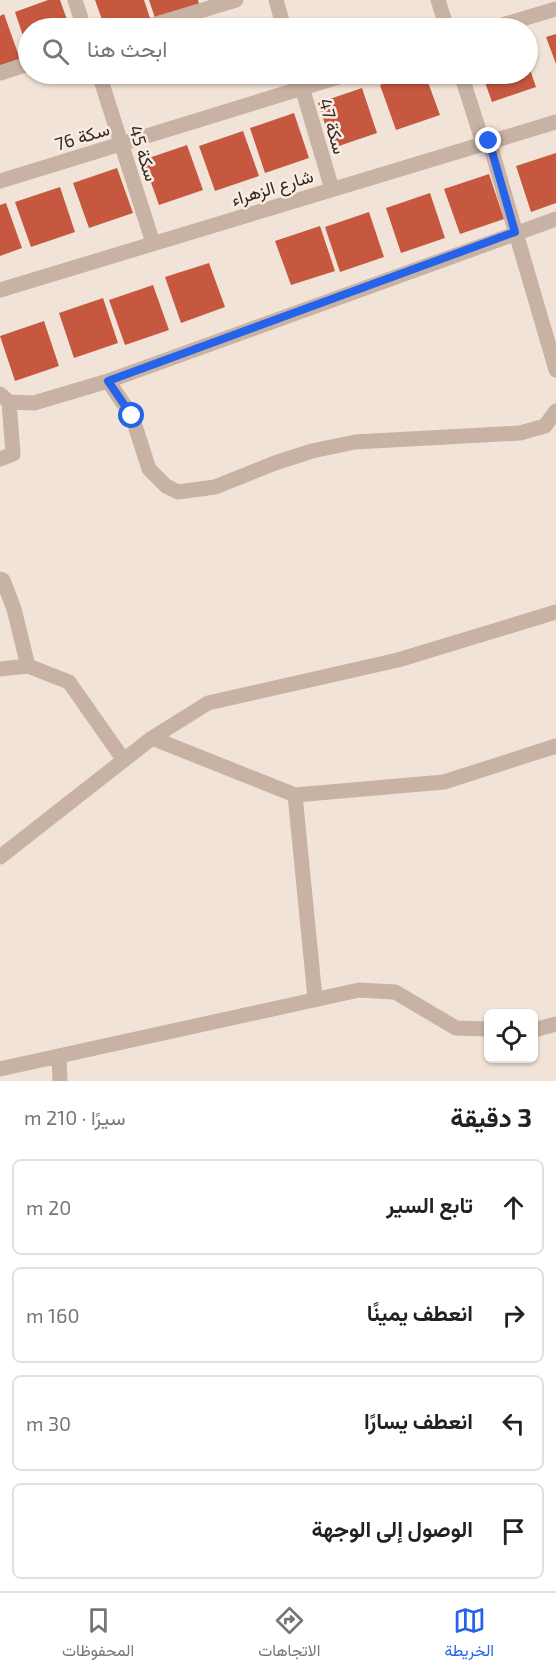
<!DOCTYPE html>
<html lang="ar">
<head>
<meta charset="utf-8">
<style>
	body { margin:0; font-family:"Exo 2",Vazirmatn,sans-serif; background:#f2f2f2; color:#222; direction:rtl }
	.controls { position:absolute; right:18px; bottom:18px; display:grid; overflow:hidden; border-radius:9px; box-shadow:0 2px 4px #0004 }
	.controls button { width:54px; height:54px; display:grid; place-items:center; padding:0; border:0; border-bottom:2px solid #e0e0e0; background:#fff; color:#222; font:30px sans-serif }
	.stop { position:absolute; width:18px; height:18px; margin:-14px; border:4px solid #2563eb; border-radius:50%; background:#fff }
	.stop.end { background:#2563eb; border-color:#fff; box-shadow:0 2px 6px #0008 }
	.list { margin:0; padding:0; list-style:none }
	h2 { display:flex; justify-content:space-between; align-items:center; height:78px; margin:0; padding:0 24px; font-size:26px }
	h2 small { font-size:20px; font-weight:400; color:#767676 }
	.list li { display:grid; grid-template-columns:39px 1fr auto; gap:18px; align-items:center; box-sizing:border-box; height:96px; margin:0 12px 12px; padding:0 12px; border:2px solid #e0e0e0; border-radius:9px }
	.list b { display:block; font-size:22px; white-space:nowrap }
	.list em { font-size:20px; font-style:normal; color:#767676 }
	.icon { flex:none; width:33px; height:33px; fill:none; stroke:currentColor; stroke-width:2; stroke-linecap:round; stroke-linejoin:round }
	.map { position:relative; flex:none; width:556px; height:1081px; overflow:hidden; direction:ltr }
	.search { position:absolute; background:#fff; box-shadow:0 2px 4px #0004; left:18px; right:18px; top:18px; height:66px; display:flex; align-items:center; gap:15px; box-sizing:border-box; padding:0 21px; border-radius:33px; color:#767676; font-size:22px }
	.sheet { height:510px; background:#fff }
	nav { display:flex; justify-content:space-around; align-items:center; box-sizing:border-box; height:84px; border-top:2px solid #e0e0e0; background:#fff; font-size:16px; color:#767676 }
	nav a { display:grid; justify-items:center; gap:3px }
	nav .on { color:#2563eb }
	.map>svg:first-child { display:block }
	.building { fill:#c65840 }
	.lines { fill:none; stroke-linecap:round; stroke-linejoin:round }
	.minor { stroke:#c8b2a3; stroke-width:15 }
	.route { stroke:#2563eb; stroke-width:8 }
	.labels { text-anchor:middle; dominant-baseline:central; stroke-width:5; stroke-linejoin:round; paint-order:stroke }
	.street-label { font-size:18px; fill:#332925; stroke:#f9ede3 }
</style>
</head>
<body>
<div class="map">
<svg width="556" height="1081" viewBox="0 0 556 1081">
	<rect width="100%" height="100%" fill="#f1e3d7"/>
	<path class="building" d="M48 0H60L70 28H28V51L15 12Z
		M95 0H144L150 18 119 28H105Z
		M149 0H198L199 4 155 18Z
		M4 14 20 59 0 66V16Z
		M556 34V64L546 37Z
		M528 64 536 87 492 102 482 74H528Z
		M413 74H425L440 115 396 130 380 85Z
		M362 88 377 133 333 148 318 103Z
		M294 113 309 158 265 173 250 128Z
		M243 131 259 176 215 191 199 146Z
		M187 145 203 190 159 205 143 160Z
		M556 153V203L531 212 516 166Z
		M117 168 133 213 89 228 73 183Z
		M489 174 504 219 460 234 444 189Z
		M60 187 75 232 31 247 15 202Z
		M430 193 445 238 401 253 386 208Z
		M6 203 22 248 0 256V205Z
		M369 212 384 257 340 272 325 227Z
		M320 226 335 271 291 285 275 241Z
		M209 263 225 307 181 323 165 277Z
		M153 285 169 330 125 345 109 300Z
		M103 298 118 343 74 358 59 313Z
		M44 321 59 366 15 381 0 336Z"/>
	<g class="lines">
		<path class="minor" d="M75 0 84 28
			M276 0 284 28
			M438 0 447 28
			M143 28 236 0
			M492 28 556 9
			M0 73 28 64
			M99 74 153 243
			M298 74 332 189
			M461 74 483 143
			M489 141 556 370
			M0 181 348 74
			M0 290 556 122
			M108 381 132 416 149 469 166 486 178 492 215 487 275 463 312 451 355 442 520 433 545 426 556 411
			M0 394 9 402 13 454 0 459
			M9 402 34 403 108 381 556 219
			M0 579 3 580 14 609 28 666 69 682 123 759
			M0 669 28 666
			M152 738 295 795 444 782 556 746
			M295 795 315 998
			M0 857 152 738 208 703 398 660 556 612
			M534 1030 556 1024
			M59 1056 60 1081
			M0 1069 359 990 395 992 456 1028 488 1029"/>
	</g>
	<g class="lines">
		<path class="route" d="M132 416 108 381 515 232 489 141"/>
	</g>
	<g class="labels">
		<g class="street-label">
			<text transform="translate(333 126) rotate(74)">سكة 47</text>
			<text transform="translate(82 136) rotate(-17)">سكة 76</text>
			<text transform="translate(144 153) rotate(72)">سكة 45</text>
			<text transform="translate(272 187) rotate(-17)">شارع الزهراء</text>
		</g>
	</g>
</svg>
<div class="controls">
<button><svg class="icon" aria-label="locate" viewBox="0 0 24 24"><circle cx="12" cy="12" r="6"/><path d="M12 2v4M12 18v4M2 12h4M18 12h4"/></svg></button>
</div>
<div class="stop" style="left:132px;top:416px"></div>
<div class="stop end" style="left:489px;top:141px"></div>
<div class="search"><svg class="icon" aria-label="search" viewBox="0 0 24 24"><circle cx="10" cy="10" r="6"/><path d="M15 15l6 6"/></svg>ابحث هنا</div>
</div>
<section class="sheet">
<h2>3 دقيقة<small>سيرًا · 210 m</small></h2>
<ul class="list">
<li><svg class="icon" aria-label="ahead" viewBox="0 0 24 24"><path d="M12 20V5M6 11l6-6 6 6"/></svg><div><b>تابع السير</b></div><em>20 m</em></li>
<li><svg class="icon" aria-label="right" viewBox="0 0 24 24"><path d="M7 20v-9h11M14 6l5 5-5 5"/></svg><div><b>انعطف يمينًا</b></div><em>160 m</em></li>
<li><svg class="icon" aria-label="left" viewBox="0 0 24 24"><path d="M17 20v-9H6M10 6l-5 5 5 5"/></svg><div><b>انعطف يسارًا</b></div><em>30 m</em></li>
<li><svg class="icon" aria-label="arrive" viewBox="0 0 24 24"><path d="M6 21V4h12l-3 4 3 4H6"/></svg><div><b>الوصول إلى الوجهة</b></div></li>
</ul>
</section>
<nav>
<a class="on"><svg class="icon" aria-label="map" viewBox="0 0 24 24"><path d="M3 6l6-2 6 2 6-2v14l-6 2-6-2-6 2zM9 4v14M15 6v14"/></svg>الخريطة</a>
<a><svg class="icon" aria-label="directions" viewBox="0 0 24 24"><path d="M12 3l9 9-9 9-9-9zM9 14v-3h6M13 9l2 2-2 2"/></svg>الاتجاهات</a>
<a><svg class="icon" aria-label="saved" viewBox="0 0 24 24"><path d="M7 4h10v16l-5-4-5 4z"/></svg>المحفوظات</a>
</nav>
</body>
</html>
